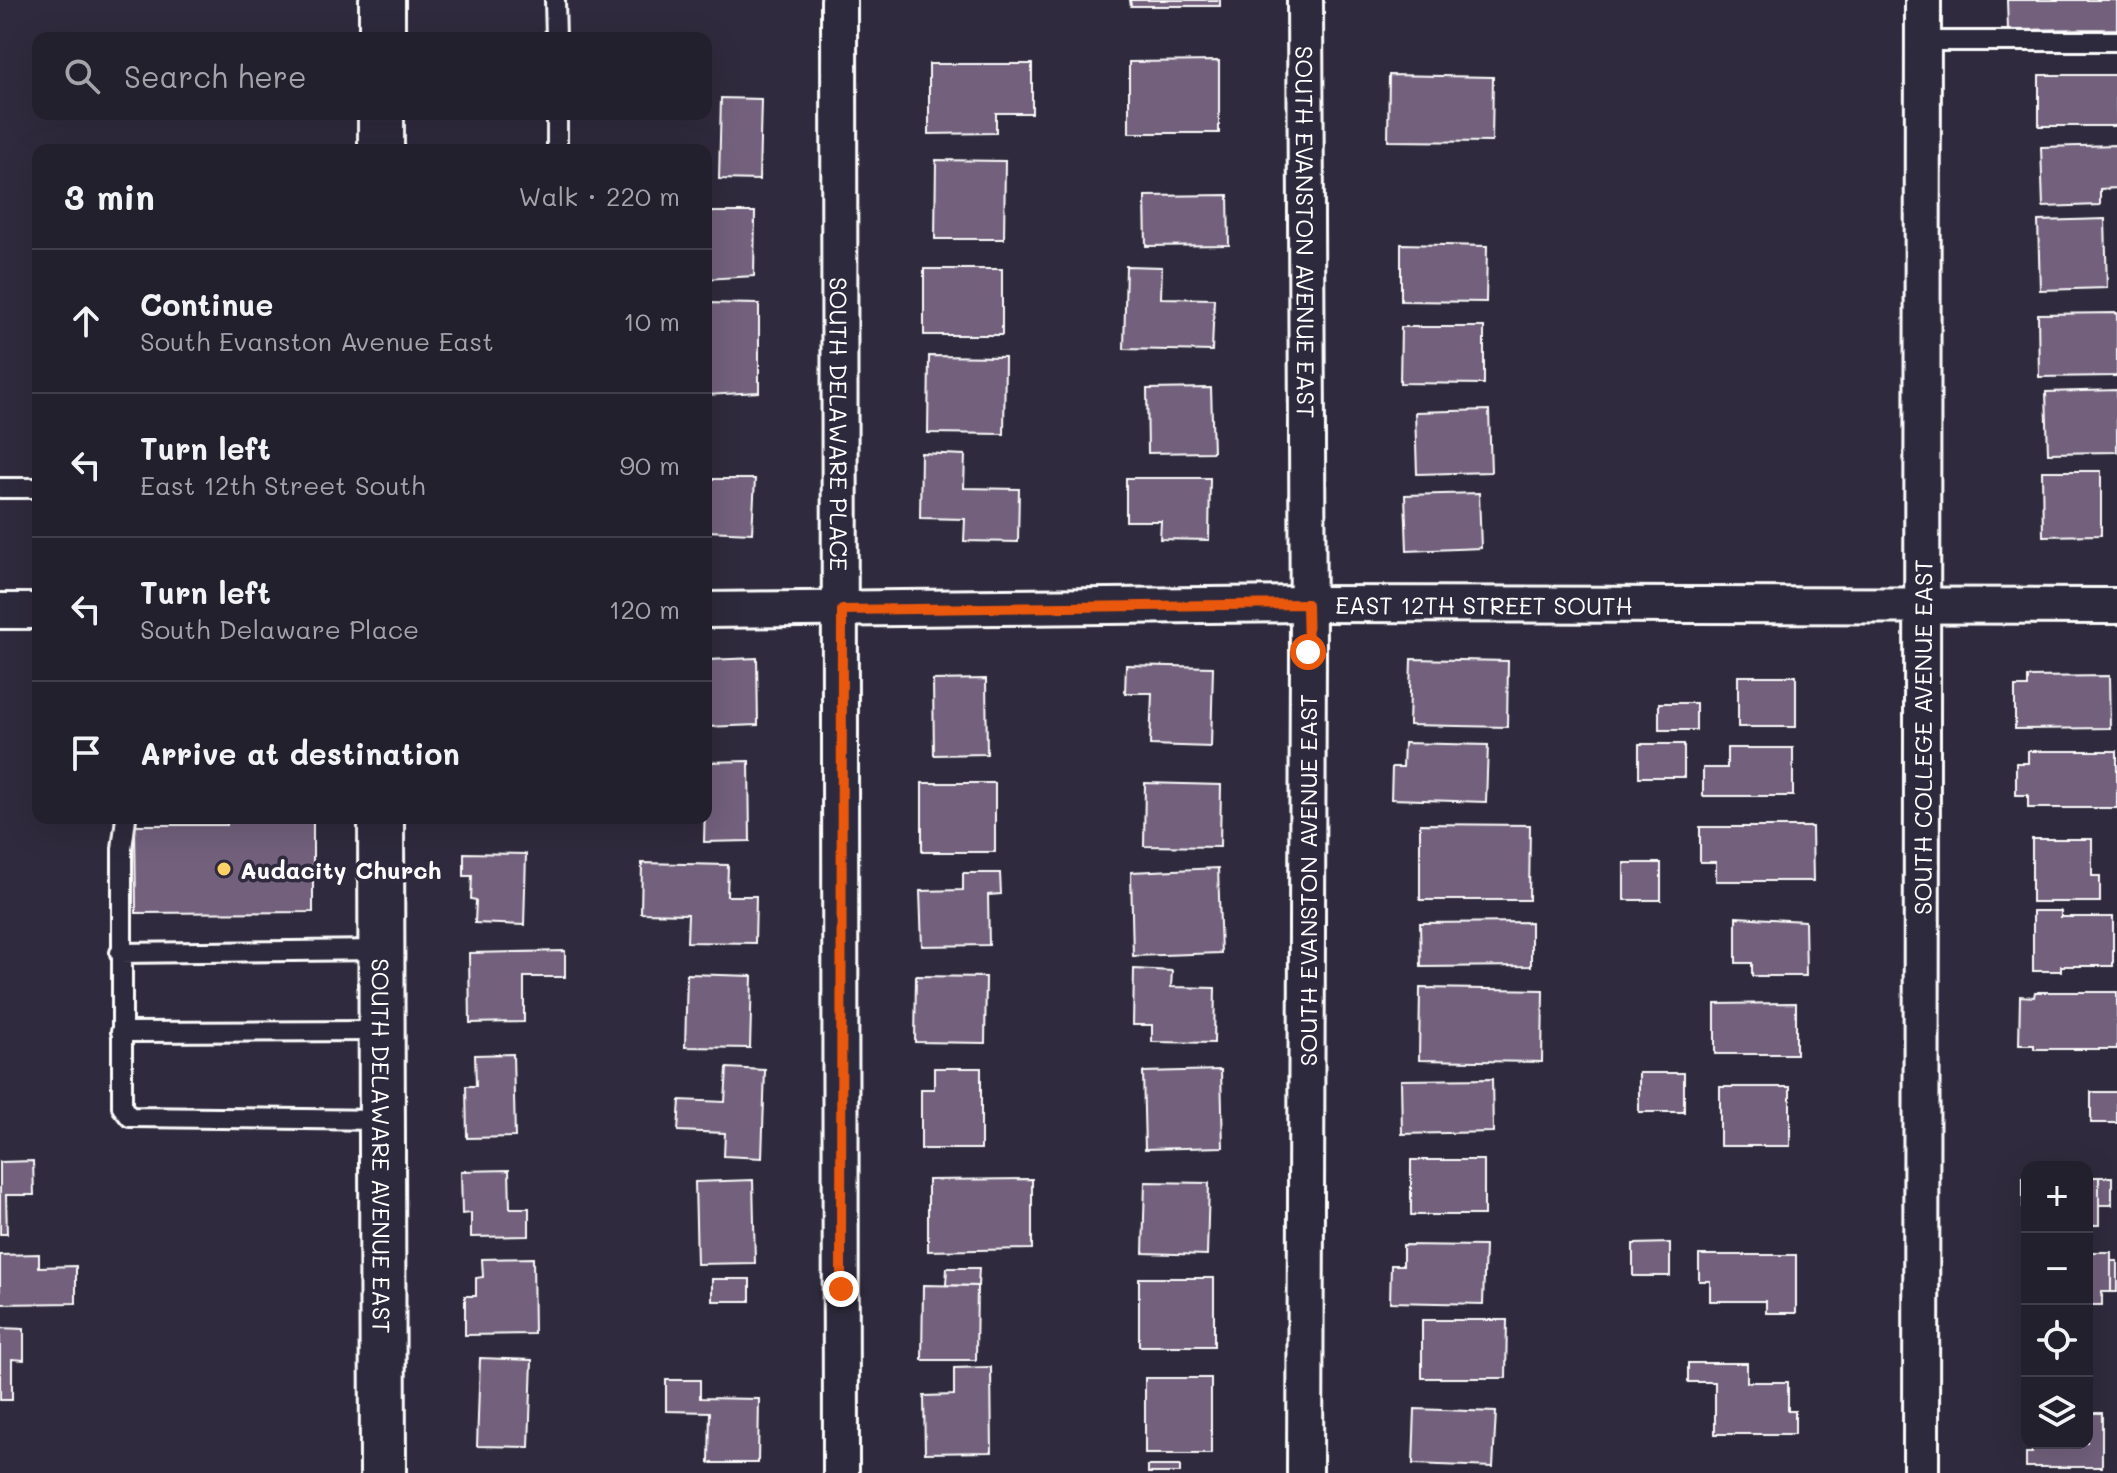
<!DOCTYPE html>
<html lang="en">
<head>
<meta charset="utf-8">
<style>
	body { margin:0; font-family:Mali,sans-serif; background:#2f2d3a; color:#f1f3f6 }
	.controls { position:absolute; right:24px; bottom:24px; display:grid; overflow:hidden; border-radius:16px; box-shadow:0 8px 32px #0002 }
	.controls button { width:72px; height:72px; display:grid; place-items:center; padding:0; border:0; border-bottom:2px solid #403e4a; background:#23202e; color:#f1f3f6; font:40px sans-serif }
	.stop { position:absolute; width:24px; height:24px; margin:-18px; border:6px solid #ea580c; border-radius:50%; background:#fff }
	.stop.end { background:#ea580c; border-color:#fff; box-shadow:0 2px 8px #0008 }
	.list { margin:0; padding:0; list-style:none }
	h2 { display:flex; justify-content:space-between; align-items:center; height:104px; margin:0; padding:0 32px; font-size:34px }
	h2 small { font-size:26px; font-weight:400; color:#a3a3aa }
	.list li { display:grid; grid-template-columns:52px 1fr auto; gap:24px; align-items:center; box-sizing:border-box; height:144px; padding:0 32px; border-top:2px solid #403e4a }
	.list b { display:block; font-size:30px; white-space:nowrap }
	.list p { margin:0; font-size:26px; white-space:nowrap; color:#a3a3aa }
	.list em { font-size:26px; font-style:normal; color:#a3a3aa }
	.icon { flex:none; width:44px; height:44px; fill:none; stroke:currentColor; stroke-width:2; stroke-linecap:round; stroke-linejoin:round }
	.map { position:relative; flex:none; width:2117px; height:1473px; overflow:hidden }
	.search { position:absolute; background:#23202e; box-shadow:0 8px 32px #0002; left:32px; top:32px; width:680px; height:88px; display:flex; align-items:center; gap:20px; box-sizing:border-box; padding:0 28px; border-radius:16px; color:#a3a3aa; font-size:30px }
	.panel { position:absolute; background:#23202e; box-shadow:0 8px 32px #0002; left:32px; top:144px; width:680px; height:680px; border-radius:16px }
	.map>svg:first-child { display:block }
	.building { fill:#72617c; stroke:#fff; stroke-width:2 }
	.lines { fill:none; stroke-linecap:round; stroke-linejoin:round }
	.lane-casing { stroke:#fff; stroke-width:24 }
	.street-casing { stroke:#fff; stroke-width:40 }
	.secondary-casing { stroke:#fff; stroke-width:50 }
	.lane { stroke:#2f2a3d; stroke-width:18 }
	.street { stroke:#2f2a3d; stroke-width:34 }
	.secondary { stroke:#2f2a3d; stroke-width:44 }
	.route { stroke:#ea580c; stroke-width:10 }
	.poi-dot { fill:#ffd166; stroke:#2f2a3d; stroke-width:3 }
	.labels { text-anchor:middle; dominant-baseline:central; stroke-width:7; stroke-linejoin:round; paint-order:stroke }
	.street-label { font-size:24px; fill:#fff; stroke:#2f2a3d }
	.poi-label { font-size:24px; font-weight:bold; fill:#fff; stroke:#2f2a3d; text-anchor:start }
</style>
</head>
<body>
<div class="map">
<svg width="2117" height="1473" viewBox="0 0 2117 1473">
	<rect width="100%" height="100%" fill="#2f2a3d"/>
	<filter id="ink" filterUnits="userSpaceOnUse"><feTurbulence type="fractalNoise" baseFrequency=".0125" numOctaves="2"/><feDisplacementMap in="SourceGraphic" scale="16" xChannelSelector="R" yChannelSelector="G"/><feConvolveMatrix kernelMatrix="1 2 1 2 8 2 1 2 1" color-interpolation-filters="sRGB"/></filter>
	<g filter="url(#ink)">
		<path class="building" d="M1130 0H1220V6H1131Z
			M2007 0H2117V29L2008 30Z
			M1219 61V133H1129V62Z
			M929 64H1032V113H996V133L929 134Z
			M1389 75 1493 77 1492 142 1388 141Z
			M2039 75H2116L2117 126H2039Z
			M721 98 761 99 759 180 719 179Z
			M2117 145V188L2100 189V205L2043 207 2041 147Z
			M936 160 1005 161 1004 239H935Z
			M1228 195 1229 245 1146 246 1145 196Z
			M706 212H755L754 276 706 279Z
			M2105 219 2107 288 2040 290 2038 221Z
			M1401 244 1487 246 1486 302 1401 301Z
			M1126 266 1162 267 1161 298 1214 299 1212 351 1124 349Z
			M924 269H1002V335H924Z
			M706 303 759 304V392L706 395Z
			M2117 313V376L2039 377 2038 314Z
			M1401 327H1484V384L1400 383Z
			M929 356 1005 357 1004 434 928 433Z
			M1211 388 1213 452 1148 453 1147 389Z
			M2117 390V452L2048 453 2046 392Z
			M1489 410 1491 472 1417 474 1415 412Z
			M921 453 965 455 964 488 1019 489 1018 542 964 541 965 519 920 518Z
			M2042 471H2101V535L2043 536Z
			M1126 478H1210L1209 540 1160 539 1161 521H1126Z
			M706 479H755L752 533 706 531Z
			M1479 493 1481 548 1407 551 1405 495Z
			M757 658 758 725 706 727V660Z
			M1411 659 1508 661 1507 727 1409 725Z
			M1126 665 1213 667 1211 747 1150 745 1152 693H1125Z
			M1738 676H1796V727H1738Z
			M2109 676 2110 728 2015 729V687H2028V677Z
			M986 679 987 754 934 755 933 680Z
			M1659 703H1696V730H1659Z
			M1404 743 1488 745 1486 802 1391 799 1392 767H1403Z
			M1639 744H1684V777H1639Z
			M1727 748H1793V796H1703V768H1727Z
			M2028 751H2117V808H2028V795H2016V763H2028Z
			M749 761 750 841 704 842 706 762Z
			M922 783H995V852H922Z
			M1145 783 1221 785 1220 847 1144 846Z
			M227 818H313V912L136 913 135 825H227Z
			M1420 824 1530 825 1529 900H1420Z
			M1700 827H1812L1813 881H1716V862H1700Z
			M2032 839H2092V876H2100V902H2032Z
			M464 853 526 854 524 925 475 923 476 900 471 899 472 876H464Z
			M642 863 728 865 727 896H756L755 943 687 942 688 914 641 913Z
			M1624 863H1661V900H1624Z
			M1218 868 1221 953 1133 956 1131 872Z
			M963 873H1000L1001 894 988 895 989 945 922 946 920 891 963 890Z
			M2033 911H2061V917H2113V966H2061V971H2033Z
			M1736 917 1805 921 1806 976H1752V963H1736Z
			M1531 922V966L1421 967 1420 923Z
			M565 951V977H524V1022L470 1023 469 953Z
			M1134 969 1172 971 1171 987 1215 988 1214 1043 1152 1042V1025H1133Z
			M687 974 752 976 750 1048 685 1047Z
			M916 976 986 977 985 1043 915 1042Z
			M1420 988 1543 990 1542 1062 1419 1060Z
			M2035 992H2117V1049H2034V1045H2019L2020 996 2034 997Z
			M1796 1003V1054H1715V1004Z
			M513 1054 515 1137 467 1138 466 1086H476L475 1055Z
			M727 1068 765 1070 762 1158 724 1156 725 1133 678 1131 680 1100 725 1102Z
			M934 1068H981V1149H921V1089H934Z
			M1221 1070 1223 1147 1145 1149 1143 1072Z
			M1639 1073H1684V1112H1639Z
			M1492 1079 1493 1132 1402 1134 1401 1080Z
			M1720 1087H1790V1146H1720Z
			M2091 1092H2117V1123H2091Z
			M1411 1160H1484V1215H1411Z
			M33 1161 34 1195H6L7 1234H0V1162Z
			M509 1170 510 1208H529V1236L471 1237V1213L462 1214 461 1171Z
			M2023 1177H2027V1208H2023Z
			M2087 1177H2099V1225H2087Z
			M2099 1177H2112V1205H2099Z
			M1032 1179V1249L928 1251V1180Z
			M753 1180 755 1263 697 1264 695 1182Z
			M1145 1182 1209 1183 1207 1255 1143 1253Z
			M1670 1243V1276H1633V1244Z
			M1403 1245 1485 1246 1483 1304 1390 1302 1391 1265H1403Z
			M2087 1252H2111V1292H2102V1305H2087Z
			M39 1254V1267L76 1266V1303L0 1304V1255Z
			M1699 1255H1796V1313H1766V1301H1710V1281H1699Z
			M533 1258 534 1334 465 1335V1296H476V1278L483 1277 482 1259Z
			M2111 1261H2117V1292H2111Z
			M947 1268H979L978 1286 946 1285Z
			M2022 1269H2027V1305H2022Z
			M1139 1278H1214V1346H1139Z
			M712 1279H750V1301H712Z
			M923 1285 977 1286 976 1360H922Z
			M1422 1320H1507L1506 1378H1422Z
			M0 1328 24 1329V1360L12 1359V1400H0Z
			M480 1358 532 1360 529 1447 477 1446Z
			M1688 1363H1747V1382H1788V1411H1795V1434H1715V1382H1688Z
			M991 1367 992 1452 925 1453 924 1396 954 1395V1368Z
			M1145 1378H1211V1454H1145Z
			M666 1380H700V1398L759 1399 758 1463H709L710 1412 666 1411Z
			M1415 1409 1496 1412 1493 1467 1413 1464Z
			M2087 1413H2102V1467H2026V1453H2032V1443H2087Z
			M1148 1466H1180V1473H1148Z"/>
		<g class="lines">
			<defs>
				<path id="lane" d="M555 0 556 38
					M1923 41H2117
					M557 114V150
					M0 488H38
					M126 818 122 849V1107L130 1117 382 1120
					M120 953 382 950
					M121 1032 382 1031"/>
				<g id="street">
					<path id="s1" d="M839 0 841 1473"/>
					<path id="s2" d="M1305 0 1308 652 1305 1473"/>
					<path id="s3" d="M706 610 1307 604 2117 606"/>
					<path d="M0 611H38"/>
					<path id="s4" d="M1921 1473 1923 0"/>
				</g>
				<g id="secondary">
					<path d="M382 38V0"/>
					<path d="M381 150V114"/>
					<path id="s5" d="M381 818 383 1473"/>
				</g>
			</defs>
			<use href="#lane" class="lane-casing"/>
			<use href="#street" class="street-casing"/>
			<use href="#secondary" class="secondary-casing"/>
			<use href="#lane" class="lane"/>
			<use href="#street" class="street"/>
			<use href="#secondary" class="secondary"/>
		</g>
	</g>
	<g class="lines" filter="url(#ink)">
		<path class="route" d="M841 1289 842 610 1307 604 1308 652"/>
	</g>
	<circle class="poi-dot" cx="224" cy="869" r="8"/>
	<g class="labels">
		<g class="street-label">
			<text stroke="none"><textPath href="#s2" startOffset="232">SOUTH EVANSTON AVENUE EAST</textPath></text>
			<text stroke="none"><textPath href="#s1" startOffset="424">SOUTH DELAWARE PLACE</textPath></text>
			<text stroke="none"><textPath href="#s3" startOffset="778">EAST 12TH STREET SOUTH</textPath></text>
			<text stroke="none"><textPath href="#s4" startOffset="736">SOUTH COLLEGE AVENUE EAST</textPath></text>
			<text transform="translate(1307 880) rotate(-90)">SOUTH EVANSTON AVENUE EAST</text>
			<text stroke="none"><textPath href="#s5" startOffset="328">SOUTH DELAWARE AVENUE EAST</textPath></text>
		</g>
		<g class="poi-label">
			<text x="240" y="869">Audacity Church</text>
		</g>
	</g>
</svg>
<div class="controls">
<button>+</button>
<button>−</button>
<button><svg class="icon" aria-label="locate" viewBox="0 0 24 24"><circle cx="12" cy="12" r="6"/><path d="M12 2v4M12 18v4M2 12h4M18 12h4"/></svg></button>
<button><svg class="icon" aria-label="layers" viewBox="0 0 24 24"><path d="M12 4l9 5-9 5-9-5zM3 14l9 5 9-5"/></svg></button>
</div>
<div class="stop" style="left:1308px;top:652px"></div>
<div class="stop end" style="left:841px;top:1289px"></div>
<div class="search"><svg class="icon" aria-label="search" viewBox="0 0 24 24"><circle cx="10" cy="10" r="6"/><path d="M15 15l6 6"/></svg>Search here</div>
<section class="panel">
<h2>3 min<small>Walk · 220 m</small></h2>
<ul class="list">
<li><svg class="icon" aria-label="ahead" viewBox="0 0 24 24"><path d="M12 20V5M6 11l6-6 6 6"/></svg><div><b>Continue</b><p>South Evanston Avenue East</p></div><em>10 m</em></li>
<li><svg class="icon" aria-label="left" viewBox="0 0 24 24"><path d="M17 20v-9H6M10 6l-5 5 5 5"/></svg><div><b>Turn left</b><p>East 12th Street South</p></div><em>90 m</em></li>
<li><svg class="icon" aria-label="left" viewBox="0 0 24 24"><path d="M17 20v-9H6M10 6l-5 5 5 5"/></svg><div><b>Turn left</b><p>South Delaware Place</p></div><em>120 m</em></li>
<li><svg class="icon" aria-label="arrive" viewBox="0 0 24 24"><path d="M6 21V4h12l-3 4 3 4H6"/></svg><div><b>Arrive at destination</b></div></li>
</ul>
</section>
</div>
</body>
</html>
